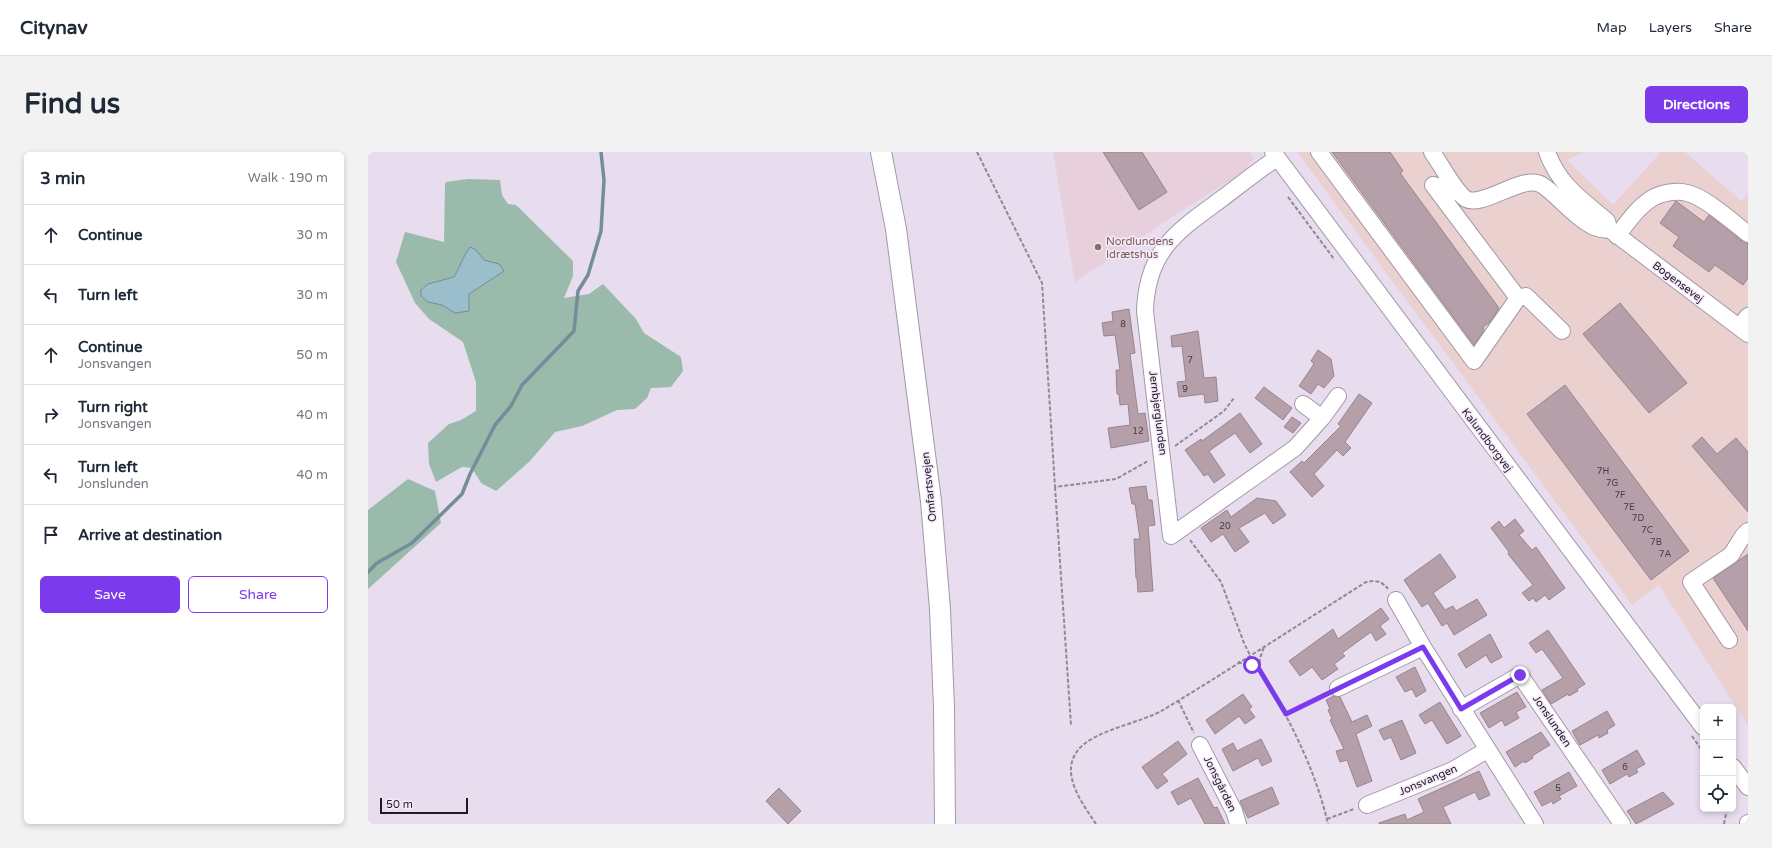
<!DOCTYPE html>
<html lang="en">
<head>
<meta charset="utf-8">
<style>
	body { margin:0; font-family:"Varela Round",sans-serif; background:#f2f2f3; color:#1f2937 }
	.controls { position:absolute; right:12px; bottom:12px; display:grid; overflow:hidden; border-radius:6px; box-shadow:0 2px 6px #0003 }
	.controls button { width:36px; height:36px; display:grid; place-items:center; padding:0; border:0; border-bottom:1px solid #e0e1e3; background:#fff; color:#1f2937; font:20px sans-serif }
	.scale { position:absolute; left:12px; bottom:10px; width:88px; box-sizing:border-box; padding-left:4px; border:2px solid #1f1b21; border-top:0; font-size:11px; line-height:14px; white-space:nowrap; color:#1f1b21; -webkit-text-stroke:3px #f6e9fc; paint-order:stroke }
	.stop { position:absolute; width:12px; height:12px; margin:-9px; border:3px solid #7c3aed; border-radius:50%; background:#fff }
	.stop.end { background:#7c3aed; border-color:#fff; box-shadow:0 1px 4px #0008 }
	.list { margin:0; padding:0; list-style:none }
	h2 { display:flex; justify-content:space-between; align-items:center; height:52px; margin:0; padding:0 16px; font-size:17px }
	h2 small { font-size:13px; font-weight:400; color:#747a83 }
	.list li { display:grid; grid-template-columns:26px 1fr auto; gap:12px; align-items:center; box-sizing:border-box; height:60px; padding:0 16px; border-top:1px solid #e0e1e3 }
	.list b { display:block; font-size:15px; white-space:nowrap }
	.list p { margin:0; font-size:13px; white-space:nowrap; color:#747a83 }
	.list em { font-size:13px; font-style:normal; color:#747a83 }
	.actions { display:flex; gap:8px; padding:12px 16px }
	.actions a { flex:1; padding:9px 0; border:1px solid #7c3aed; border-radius:6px; text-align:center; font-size:14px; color:#7c3aed }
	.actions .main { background:#7c3aed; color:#fff }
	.icon { flex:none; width:22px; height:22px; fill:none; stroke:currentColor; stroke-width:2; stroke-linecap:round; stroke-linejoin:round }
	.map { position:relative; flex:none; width:1380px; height:672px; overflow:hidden; border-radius:6px }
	header { display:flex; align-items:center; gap:24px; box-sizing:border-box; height:56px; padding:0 20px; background:#fff; border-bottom:1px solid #e0e1e3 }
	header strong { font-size:19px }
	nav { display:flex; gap:22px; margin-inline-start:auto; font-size:14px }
	.intro { display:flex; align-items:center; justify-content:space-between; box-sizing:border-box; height:96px; padding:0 24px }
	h1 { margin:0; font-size:28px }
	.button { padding:10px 18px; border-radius:6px; background:#7c3aed; color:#fff; font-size:14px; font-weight:700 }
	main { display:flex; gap:24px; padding:0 24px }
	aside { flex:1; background:#fff; border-radius:6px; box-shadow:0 2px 6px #0003 }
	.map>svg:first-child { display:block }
	.industrial { fill:#ebd0d0 }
	.education { fill:#e7d0dc }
	.forest { fill:#9abbab }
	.water { fill:#9abecb; stroke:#758d98 }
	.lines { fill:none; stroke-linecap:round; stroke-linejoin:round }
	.stream { stroke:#758d98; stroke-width:3.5 }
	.building { fill:#b5a0aa; stroke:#99848e }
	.minor-casing { stroke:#a397a9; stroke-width:18 }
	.major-casing { stroke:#a397a9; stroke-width:22 }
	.path { stroke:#908895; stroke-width:2; stroke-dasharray:4 2; stroke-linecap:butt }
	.minor { stroke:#fff; stroke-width:16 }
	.major { stroke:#fff; stroke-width:20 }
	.route { stroke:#7c3aed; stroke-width:5 }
	.education-dot { fill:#8d6e63; stroke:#f6e9fc; stroke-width:1.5 }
	.labels { text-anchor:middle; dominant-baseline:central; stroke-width:3; stroke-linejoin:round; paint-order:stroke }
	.number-label { font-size:9px; fill:#443c43 }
	.education-label { font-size:11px; fill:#785e54; stroke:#f6e9fc; text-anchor:start }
	.street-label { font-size:11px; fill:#1f1b21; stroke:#f6e9fc }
</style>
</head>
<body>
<header>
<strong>Citynav</strong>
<nav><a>Map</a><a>Layers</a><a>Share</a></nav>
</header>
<div class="intro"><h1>Find us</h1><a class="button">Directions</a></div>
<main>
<aside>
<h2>3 min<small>Walk · 190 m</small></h2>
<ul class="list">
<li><svg class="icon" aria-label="ahead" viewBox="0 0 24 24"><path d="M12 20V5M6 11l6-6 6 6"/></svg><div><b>Continue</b></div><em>30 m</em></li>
<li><svg class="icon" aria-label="left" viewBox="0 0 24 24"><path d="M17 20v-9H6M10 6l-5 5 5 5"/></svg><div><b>Turn left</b></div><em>30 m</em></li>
<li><svg class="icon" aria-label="ahead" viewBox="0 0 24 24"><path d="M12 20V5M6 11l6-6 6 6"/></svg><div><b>Continue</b><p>Jonsvangen</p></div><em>50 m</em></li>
<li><svg class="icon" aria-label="right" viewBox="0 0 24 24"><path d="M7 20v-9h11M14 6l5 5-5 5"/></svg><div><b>Turn right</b><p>Jonsvangen</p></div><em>40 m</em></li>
<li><svg class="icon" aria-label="left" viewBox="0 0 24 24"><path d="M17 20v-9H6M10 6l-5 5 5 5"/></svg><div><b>Turn left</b><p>Jonslunden</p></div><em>40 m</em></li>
<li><svg class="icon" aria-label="arrive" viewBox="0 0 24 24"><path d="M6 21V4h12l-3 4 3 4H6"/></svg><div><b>Arrive at destination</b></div></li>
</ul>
<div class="actions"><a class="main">Save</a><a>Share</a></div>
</aside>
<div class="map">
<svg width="1380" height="672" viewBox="0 0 1380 672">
	<rect width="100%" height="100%" fill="#e8dcef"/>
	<path class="industrial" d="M929 0H1215L1199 8 1245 53 1293 0H1317L1373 49 1380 43V574L1291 433 1264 453Z"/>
	<path class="education" d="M685 0H882L886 6 876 20 813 59 707 130Z"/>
	<path class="forest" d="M100 27 132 28 134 43 140 52 148 53 205 109V124L196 146 221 142 235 132 268 167 276 181 313 205 315 219 303 235 283 236 279 246 267 257 249 258 214 274 187 280 162 309 128 339 113 331 104 316 94 315 68 330 61 312 60 291 81 272 93 268 108 259V230L95 190 61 167 47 151 28 110 37 80 76 90 77 33 78 30Z
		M40 327 67 339 73 371 0 437V358Z"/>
	<path class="water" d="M102 95 108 98 116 108 131 112 136 119 101 142V159L87 161 74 153 60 150 53 144V138L60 132 86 125C92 115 95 104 102 95Z"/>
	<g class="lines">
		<path class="stream" d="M0 420 9 411 44 391 94 342 102 322 127 273 143 254 154 233 206 179 210 139 220 123 233 79 236 28 233 0"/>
	</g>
	<path class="building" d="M735 0H774L799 40 771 58Z
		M964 0H1022L1035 19 1032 21 1131 156 1122 170 1115 175 1116 178 1106 193Z
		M1308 49 1336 70 1341 63 1374 89 1380 91V126L1375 133 1347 113 1341 120 1305 94 1311 85 1292 71Z
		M1252 151 1319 231 1281 261 1215 182Z
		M761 157 767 201 762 202 770 262 777 261 781 289 743 296 740 276 762 273 760 252 752 253 751 242H749L748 218H752L747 183 736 184 734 171 745 169 744 160Z
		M830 179 836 226 848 225 850 249 837 251 836 242 811 245 809 230 818 229 814 194 804 195 803 184Z
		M950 198 963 207 966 224 956 236 950 232 943 242 931 234 946 212 943 209Z
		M1197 233 1321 399 1283 428 1159 262Z
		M896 235 924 256 915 268 887 246Z
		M991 242 1004 251 977 290 983 296 975 304 969 298 946 322 956 334 944 345 922 320 934 309 936 311 973 274 970 272Z
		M872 261 894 292 882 301 867 281 841 299 857 323 846 331 840 322 836 324 817 298 833 287 834 289Z
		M924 265 933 271 925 281 916 275Z
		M1334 285 1349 302 1368 286 1380 300V360L1324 294Z
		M778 334 780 348H784L787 373 780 374 785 439 770 440 769 426H768L766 387H772L767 352H764L761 336Z
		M889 346 908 349 918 363 905 372 897 361 871 376 881 390 867 400 855 382 843 390 833 376 859 358 863 365Z
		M1147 367 1156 379 1151 383 1164 398 1168 395 1197 436 1181 448 1177 443 1168 450 1165 446 1161 449 1154 441 1165 433 1140 402 1141 400 1123 376 1131 369 1136 376Z
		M1072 402 1088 425 1065 441 1077 458 1085 454 1088 459 1109 447 1119 463 1086 483 1079 471 1074 474 1060 451 1054 455 1036 428Z
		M1380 402V479L1345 426Z
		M1013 456 1021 467 1012 474 1018 482 1008 489 1003 480 974 501 977 504 966 512 970 517 954 528 944 515 932 524 921 509 965 477 970 487Z
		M1180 478 1217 532 1209 537 1210 539 1201 544 1200 542 1183 552 1174 538 1195 526 1174 497 1168 501 1161 491Z
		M1122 482 1134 505 1123 511 1118 503 1098 516 1090 502Z
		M1047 515 1058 539 1048 545 1044 537 1037 540 1028 525Z
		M1149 540 1158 555 1148 560 1151 566 1137 574 1134 568 1121 576 1112 561Z
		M875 542 884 555 881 557 887 565 877 572 871 564 847 582 838 568Z
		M966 544 972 545 984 570 999 563 1004 574 988 582 1004 629 989 635 979 608 972 610 968 599 976 597 962 568 964 567 960 558 962 557 958 548Z
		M1072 550 1093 584 1079 592 1064 568 1057 572 1051 563Z
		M1239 559 1247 573 1239 578 1240 581 1231 586 1230 583 1212 593 1204 579Z
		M1034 568 1048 601 1033 608 1023 585 1016 588 1011 578Z
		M1173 580 1182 593 1164 604 1165 606 1157 611 1156 609 1147 615 1138 600Z
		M893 587 904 609 894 614 890 606 865 619 854 597 865 591 869 599Z
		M810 589 819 602 794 622 800 629 789 637 774 615Z
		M1269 598 1277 612 1268 617 1270 620 1261 625 1259 622 1242 632 1234 618Z
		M1111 619 1122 643 1111 648 1107 640 1075 655 1083 672H1011V671L1037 662 1039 668 1056 660 1050 647Z
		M1201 620 1209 634 1191 644 1193 647 1185 652 1184 649 1174 654 1166 640Z
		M830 626 846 656 849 655 857 672H837L823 646 810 653 803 640Z
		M904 635 911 652 880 666 872 649Z
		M411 636 433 659 420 672 398 649Z
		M1295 640 1306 652 1268 672 1259 659Z"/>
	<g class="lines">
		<defs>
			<path id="minor" d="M905 0 1335 575
				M951 0 1106 209 1150 146
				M1064 0C1072 11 1088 41 1098 47 1115 56 1156 21 1174 33 1192 44 1219 82 1241 77
				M1179 0C1191 33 1213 47 1239 69L1241 77
				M909 6C889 19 871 34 852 48 808 80 779 99 777 159L803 384 927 296 954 266 970 244
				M1092 41 1065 33 1150 146 1158 144 1194 179
				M1241 77 1380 182
				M1249 84C1259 71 1269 56 1283 47 1292 41 1308 38 1319 41 1336 44 1366 71 1380 82
				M1371 175 1380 164
				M935 252 954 266
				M1028 448 1055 495
				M1361 488 1323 430 1363 403 1375 384 1380 379
				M970 536 1055 495 1167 672
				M1093 557 1152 523 1254 672
				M832 593 866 659 870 672
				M1365 615 1380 635
				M999 653 1085 618 1119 598
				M1380 672V671"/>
			<path id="major" d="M513 0 528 77 563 349 572 457 576 555 577 672"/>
		</defs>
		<use href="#minor" class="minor-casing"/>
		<use href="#major" class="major-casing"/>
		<path class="path" d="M609 0 674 131 687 335 748 327 780 309
			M920 45 966 107
			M807 294 856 259 866 246
			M687 335 703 573
			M822 388 853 430 876 491 882 503
			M870 510 891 517C921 566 947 616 960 672
			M891 517 892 506 896 495
			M810 548 826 581
			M918 562 958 542
			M1324 584 1335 600
			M959 667 986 657
			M728 672C715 652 691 622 710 598 726 578 773 571 795 558 863 517 930 473 998 430 1008 428 1014 429 1020 437
			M1356 672 1359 657"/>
		<use href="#minor" class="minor"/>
		<use href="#major" class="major"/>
	</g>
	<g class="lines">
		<path class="route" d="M884 513 891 517 918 562 1055 495 1093 557 1152 523"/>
	</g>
	<circle class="education-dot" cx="730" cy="95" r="4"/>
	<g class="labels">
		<g class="number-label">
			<text x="755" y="172">8</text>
			<text x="822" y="208">7</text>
			<text x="817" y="237">9</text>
			<text x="770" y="279">12</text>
			<text x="1235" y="319">7H</text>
			<text x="1244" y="331">7G</text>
			<text x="1252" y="343">7F</text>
			<text x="1261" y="355">7E</text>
			<text x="1270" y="366">7D</text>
			<text x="857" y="374">20</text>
			<text x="1279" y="378">7C</text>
			<text x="1288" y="390">7B</text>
			<text x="1297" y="402">7A</text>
			<text x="1257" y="615">6</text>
			<text x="1190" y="636">5</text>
		</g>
		<g class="education-label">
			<text x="738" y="89">Nordlundens<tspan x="738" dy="13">Idrætshus</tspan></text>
		</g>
		<g class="street-label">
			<text transform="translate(1310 130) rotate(37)">Bogensevej</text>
			<text transform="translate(790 261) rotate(83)">Jernbjerglunden</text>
			<text transform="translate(1119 288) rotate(53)">Kalundborgvej</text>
			<text transform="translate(561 335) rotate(-96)">Omfartsvejen</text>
			<text transform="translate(1184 569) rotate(56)">Jonslunden</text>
			<text transform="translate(1060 628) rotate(-23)">Jonsvangen</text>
			<text transform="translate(852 632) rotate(64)">Jonsgården</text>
		</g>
	</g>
</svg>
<div class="controls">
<button>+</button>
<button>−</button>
<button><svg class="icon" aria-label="locate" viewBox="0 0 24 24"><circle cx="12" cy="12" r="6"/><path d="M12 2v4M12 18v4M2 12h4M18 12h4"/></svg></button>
</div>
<div class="scale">50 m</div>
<div class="stop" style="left:884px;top:513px"></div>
<div class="stop end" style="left:1152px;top:523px"></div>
</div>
</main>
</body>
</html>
